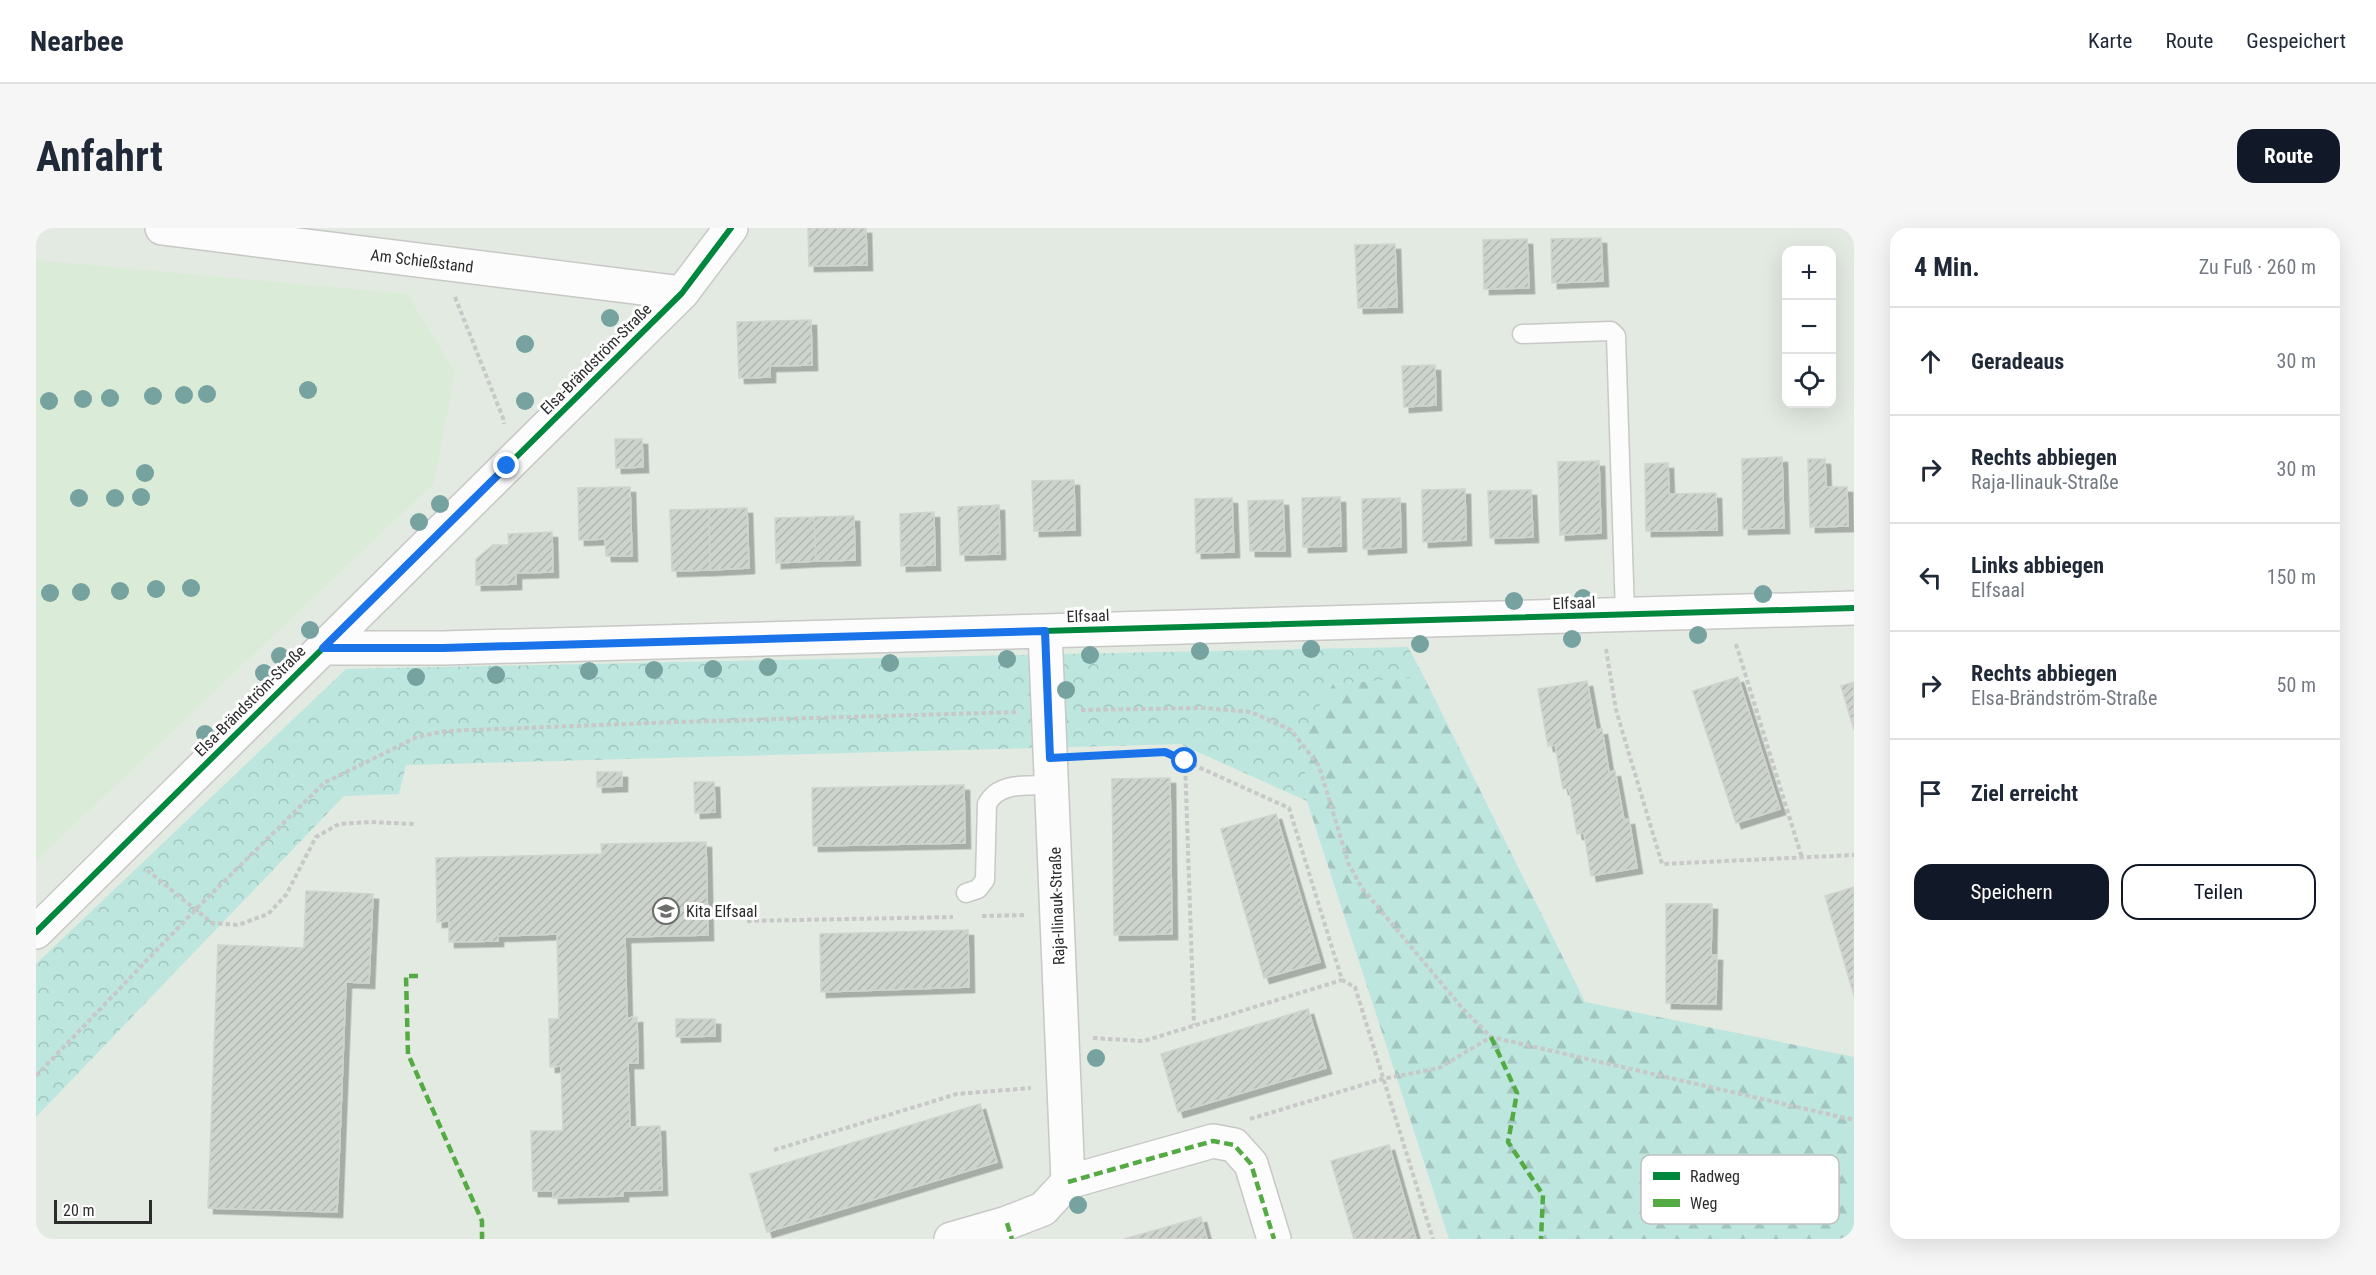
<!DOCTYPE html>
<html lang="de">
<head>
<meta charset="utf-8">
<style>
	body { margin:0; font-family:"Roboto Condensed",sans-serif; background:#f6f6f7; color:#1f2937 }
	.controls { position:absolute; right:18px; top:18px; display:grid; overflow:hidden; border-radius:12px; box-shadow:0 6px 24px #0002 }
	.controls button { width:54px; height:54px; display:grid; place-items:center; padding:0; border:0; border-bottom:2px solid #e0e1e3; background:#fff; color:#1f2937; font:30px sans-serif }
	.scale { position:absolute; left:18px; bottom:15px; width:98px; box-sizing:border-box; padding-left:6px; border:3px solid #2c2c2c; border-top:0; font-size:16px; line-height:21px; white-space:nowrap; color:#2c2c2c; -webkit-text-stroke:4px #fff; paint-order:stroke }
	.stop { position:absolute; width:18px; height:18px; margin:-14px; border:4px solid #1a73e8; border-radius:50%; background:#fff }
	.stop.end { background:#1a73e8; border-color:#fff; box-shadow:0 2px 6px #0008 }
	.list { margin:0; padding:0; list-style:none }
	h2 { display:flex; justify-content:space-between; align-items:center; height:78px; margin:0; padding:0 24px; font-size:26px }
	h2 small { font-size:20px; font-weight:400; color:#747a83 }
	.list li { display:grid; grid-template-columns:39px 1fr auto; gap:18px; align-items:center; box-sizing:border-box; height:108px; padding:0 24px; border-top:2px solid #e0e1e3 }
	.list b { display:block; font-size:22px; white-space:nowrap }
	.list p { margin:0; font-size:20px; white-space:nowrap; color:#747a83 }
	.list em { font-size:20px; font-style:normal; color:#747a83 }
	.actions { display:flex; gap:12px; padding:18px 24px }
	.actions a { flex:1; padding:14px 0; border:2px solid #111827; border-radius:18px; text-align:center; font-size:21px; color:#111827 }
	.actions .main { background:#111827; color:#fff }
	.icon { flex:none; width:33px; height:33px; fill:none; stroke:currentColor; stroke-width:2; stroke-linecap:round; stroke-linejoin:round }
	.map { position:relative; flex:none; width:1818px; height:1011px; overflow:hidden; border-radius:18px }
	header { display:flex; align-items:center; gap:36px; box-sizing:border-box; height:84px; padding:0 30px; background:#fff; border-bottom:2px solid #e0e1e3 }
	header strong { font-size:28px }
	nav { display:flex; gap:33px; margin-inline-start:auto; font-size:21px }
	.intro { display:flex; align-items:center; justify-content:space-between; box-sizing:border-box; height:144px; padding:0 36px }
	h1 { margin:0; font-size:42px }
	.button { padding:15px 27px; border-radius:18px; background:#111827; color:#fff; font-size:21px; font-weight:700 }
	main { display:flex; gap:36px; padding:0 36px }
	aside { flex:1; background:#fff; border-radius:18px; box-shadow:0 6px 24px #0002 }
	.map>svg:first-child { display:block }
	.education { fill:#daecd7 }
	.forest { fill:url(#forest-firs) }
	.park { fill:url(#park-crowns) }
	.building { fill:url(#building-hatch); stroke:#cfd5ce; stroke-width:1.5; filter:url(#shadow) }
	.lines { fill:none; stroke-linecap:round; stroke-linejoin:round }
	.service-casing { stroke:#c8c8c7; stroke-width:21 }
	.minor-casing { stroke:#c8c8c7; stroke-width:36 }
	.path { stroke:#c7c8c7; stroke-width:4; stroke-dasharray:4.5 3; stroke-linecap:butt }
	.service { stroke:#fbfcfb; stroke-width:18 }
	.minor { stroke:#fbfcfb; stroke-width:33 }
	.quiet { stroke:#54ab44; stroke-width:4.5; stroke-dasharray:9 4.5; stroke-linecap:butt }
	.cycleway-casing { stroke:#fff; stroke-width:10 }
	.cycleway { stroke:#00873e; stroke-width:6 }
	.tree { fill:#76a29f }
	.route { stroke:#1a73e8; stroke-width:8 }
	.labels { text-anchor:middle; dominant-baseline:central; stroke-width:6; stroke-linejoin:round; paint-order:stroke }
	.street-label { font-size:16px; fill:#2c2c2c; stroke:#fff }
	.poi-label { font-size:16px; fill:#2c2c2c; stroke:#fff; text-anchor:start }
	.key { fill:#fff; stroke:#c0c0c0; stroke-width:1.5 }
	.key-label { font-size:16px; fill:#2c2c2c }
</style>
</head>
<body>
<header>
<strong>Nearbee</strong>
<nav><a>Karte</a><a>Route</a><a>Gespeichert</a></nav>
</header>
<div class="intro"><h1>Anfahrt</h1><a class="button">Route</a></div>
<main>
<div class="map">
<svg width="1818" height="1011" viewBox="0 0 1818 1011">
	<defs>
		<pattern id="forest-firs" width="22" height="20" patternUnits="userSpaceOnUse" patternTransform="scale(1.5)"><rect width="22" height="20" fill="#bce6de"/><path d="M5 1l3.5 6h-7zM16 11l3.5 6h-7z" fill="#a2c5bf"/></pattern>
		<pattern id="park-crowns" width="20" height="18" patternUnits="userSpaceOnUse" patternTransform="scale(1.5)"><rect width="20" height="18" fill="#bce6de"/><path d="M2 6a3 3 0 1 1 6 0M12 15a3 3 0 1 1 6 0" fill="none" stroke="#a2c5bf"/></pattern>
		<pattern id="building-hatch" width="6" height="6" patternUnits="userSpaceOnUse" patternTransform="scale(1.5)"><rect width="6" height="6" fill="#cdd3cd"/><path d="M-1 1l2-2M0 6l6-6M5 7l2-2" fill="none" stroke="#b0b5b0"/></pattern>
		<filter id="shadow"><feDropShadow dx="5.5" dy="5.5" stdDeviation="0" flood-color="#0004"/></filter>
	</defs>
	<rect width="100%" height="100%" fill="#e3eae2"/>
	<path class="education" d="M0 32 371 66 419 144 398 255 0 633Z"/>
	<path class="forest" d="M1388 449 1549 774 1818 829V1011H1413L1271 573 1267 504 1297 456Z"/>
	<path class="park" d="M1372 419 1388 449 1297 456 1267 504 1271 573 1144 516 370 537 363 566 308 568 0 889V736L310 441Z"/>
	<path class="building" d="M772 0H830L831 37 773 38Z
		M1565 10 1567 53 1516 55 1515 11Z
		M1491 11 1493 60 1448 61 1447 12Z
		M1359 16 1361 79 1322 80 1319 17Z
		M775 92 776 137 734 138V149L703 150 701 94Z
		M1399 137 1400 177 1368 179 1366 138Z
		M579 211H606L607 239 580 240Z
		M1746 229 1748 300 1707 301 1706 231Z
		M1772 231H1789L1790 259H1811L1812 298 1774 299Z
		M1563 233 1565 305 1524 307 1522 234Z
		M1632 235 1633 266 1680 265 1681 302 1610 303 1609 236Z
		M1038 252 1039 302 998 303 996 253Z
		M594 259 596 328H570L569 311 543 312 542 260Z
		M1429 261 1430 312 1387 314 1386 262Z
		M1495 262 1497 309 1454 310 1452 263Z
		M1304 269 1305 318 1267 319 1266 270Z
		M1196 270 1198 324 1160 325 1159 271Z
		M1364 270 1365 319 1327 321 1326 271Z
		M1247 272 1249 323H1214L1212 273Z
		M963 277 964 326 924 327 922 279Z
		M711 280 713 340 674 342 673 281Z
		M673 281 674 342 636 343 634 282Z
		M898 284 899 337 865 338 864 286Z
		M818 288 819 332 780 333 778 289Z
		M778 289 780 333 740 335 739 290Z
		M516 304 517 344 480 345V356L440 357V331L457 317H473L472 306Z
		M1702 449 1744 581 1700 595 1657 463Z
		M1551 453 1560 502 1566 501 1573 544 1579 543 1588 592 1593 591 1601 640 1555 648 1548 605 1541 606 1533 560 1527 561 1519 517 1512 518 1502 461Z
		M1818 454V502L1805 458Z
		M561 544H586V558L561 559Z
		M1134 550 1136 706 1078 707 1076 551Z
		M658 554H678L679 584 659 585Z
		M928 557 929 615 777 618 776 560Z
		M1240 586 1284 734 1228 750 1185 601Z
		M670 614 672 707 589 709 591 790 601 789 602 835H592L594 899 624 898 626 962 587 963V968L517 970V963H497L495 903H527L525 838 514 839 513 791H523L521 706 462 708V713L413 714V693L401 694 400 630 566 626 565 616Z
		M1818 659V768L1789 668Z
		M270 663 337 666 333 755 310 754 301 984 172 980 182 717 268 720Z
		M1630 676H1676L1675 727H1681L1680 776 1630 775Z
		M932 702 933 759 785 764 784 706Z
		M1272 781 1290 840 1142 884 1125 826Z
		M640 791H679V808L640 809Z
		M944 876 961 934 731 1004 714 946Z
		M1353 917 1380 1011H1318L1295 933Z
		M1165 989 1171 1011H1088L1127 1000Z"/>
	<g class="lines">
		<defs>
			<path id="service" d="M1486 106 1575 103 1580 108 1589 386
				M930 665 942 661 949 652 951 576C963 553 993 558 1015 557"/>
			<path id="minor" d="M126 0 646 65
				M1009 403 1032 954
				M287 420H407L1818 380
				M0 704 646 65 695 0
				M915 1011 971 995 1007 981 1032 954 1177 913 1198 917 1215 936 1238 1011"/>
		</defs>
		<use href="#service" class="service-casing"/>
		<use href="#minor" class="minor-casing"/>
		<path class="path" d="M419 69 467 190 468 196
			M1700 416 1766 630
			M1570 421 1580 482 1626 636 1818 627
			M1045 482 1168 480 1215 484 1255 502 1283 538 1313 637 1326 660 1427 781 1455 809 1818 892
			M1047 528 1129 524 1253 580 1306 752 1319 759 1397 1011
			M1149 533 1158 797
			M111 642 176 695 202 697 232 686 250 667 280 609 303 596 335 594 378 596
			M946 688 989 687
			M711 693 917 689
			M1057 810 1108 813 1306 752
			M0 848 160 681 288 555 381 509 410 503 641 494 981 484
			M1214 891 1346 851 1403 840 1455 809
			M738 922 921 866 995 860"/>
		<use href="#service" class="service"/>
		<use href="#minor" class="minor"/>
		<path class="quiet" d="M382 748H370L372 826 446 993V1011
			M1455 809 1481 865 1472 914 1507 967 1505 1011
			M1032 954 1177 913 1198 917 1215 936 1238 1011
			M971 995 976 1011"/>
		<defs>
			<path id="cycleway" d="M287 420H407L1818 380
				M0 704 646 65 695 0"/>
		</defs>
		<use href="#cycleway" class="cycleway-casing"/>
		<use href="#cycleway" class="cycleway"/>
	</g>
	<g class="tree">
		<circle cx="574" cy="90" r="9"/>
		<circle cx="489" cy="116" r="9"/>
		<circle cx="272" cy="162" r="9"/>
		<circle cx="171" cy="166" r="9"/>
		<circle cx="148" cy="167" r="9"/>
		<circle cx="117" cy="168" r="9"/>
		<circle cx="74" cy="170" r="9"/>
		<circle cx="47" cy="171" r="9"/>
		<circle cx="13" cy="173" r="9"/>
		<circle cx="489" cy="173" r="9"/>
		<circle cx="109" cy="245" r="9"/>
		<circle cx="105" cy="269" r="9"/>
		<circle cx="43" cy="270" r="9"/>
		<circle cx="79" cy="270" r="9"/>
		<circle cx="404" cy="276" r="9"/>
		<circle cx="383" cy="294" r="9"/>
		<circle cx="155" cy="360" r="9"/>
		<circle cx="120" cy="361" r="9"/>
		<circle cx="84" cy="363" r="9"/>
		<circle cx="45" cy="364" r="9"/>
		<circle cx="14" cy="365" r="9"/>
		<circle cx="1727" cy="366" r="9"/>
		<circle cx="1547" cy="370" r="9"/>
		<circle cx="1478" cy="373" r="9"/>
		<circle cx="274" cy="402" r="9"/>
		<circle cx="1662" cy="407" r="9"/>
		<circle cx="1536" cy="411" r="9"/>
		<circle cx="1384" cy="416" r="9"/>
		<circle cx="1275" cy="421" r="9"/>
		<circle cx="1164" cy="423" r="9"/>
		<circle cx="1054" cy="427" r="9"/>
		<circle cx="244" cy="428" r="9"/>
		<circle cx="971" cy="431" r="9"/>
		<circle cx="854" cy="435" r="9"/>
		<circle cx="732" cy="439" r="9"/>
		<circle cx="677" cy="441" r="9"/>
		<circle cx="618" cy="442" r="9"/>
		<circle cx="553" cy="443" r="9"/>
		<circle cx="228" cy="445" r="9"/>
		<circle cx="460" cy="447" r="9"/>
		<circle cx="380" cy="449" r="9"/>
		<circle cx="1030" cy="462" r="9"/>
		<circle cx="169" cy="506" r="9"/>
		<circle cx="1060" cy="830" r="9"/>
		<circle cx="1042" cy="977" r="9"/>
	</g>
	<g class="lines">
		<path class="route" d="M471 238 287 420H407L1009 403 1014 530 1129 524 1149 533"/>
	</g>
	<defs>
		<symbol id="school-ring" viewBox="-11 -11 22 22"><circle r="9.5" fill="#fff" stroke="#6c6e6c" stroke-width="1.5"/><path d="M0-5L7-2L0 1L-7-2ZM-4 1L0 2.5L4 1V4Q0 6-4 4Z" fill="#6c6e6c"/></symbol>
	</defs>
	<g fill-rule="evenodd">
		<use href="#school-ring" x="615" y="668" width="30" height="30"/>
	</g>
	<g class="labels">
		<g class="street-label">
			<text transform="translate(386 33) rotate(7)">Am Schießstand</text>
			<text transform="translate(560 131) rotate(-45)">Elsa-Brändström-Straße</text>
			<text transform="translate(1538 375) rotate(-2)">Elfsaal</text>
			<text transform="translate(1052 388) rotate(-2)">Elfsaal</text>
			<text transform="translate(214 473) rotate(-45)">Elsa-Brändström-Straße</text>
			<text transform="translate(1021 678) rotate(-92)">Raja-Ilinauk-Straße</text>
		</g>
		<g class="poi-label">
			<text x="650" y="683">Kita Elfsaal</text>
		</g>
	</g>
	<rect x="1605" y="927" width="198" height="69" rx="9" class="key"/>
	<rect x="1617" y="944" width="27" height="8" fill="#00873e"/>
	<rect x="1617" y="971" width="27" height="8" fill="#54ab44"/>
	<g class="key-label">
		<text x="1654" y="954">Radweg</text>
		<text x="1654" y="981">Weg</text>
	</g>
</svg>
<div class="controls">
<button>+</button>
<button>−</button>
<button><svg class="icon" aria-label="locate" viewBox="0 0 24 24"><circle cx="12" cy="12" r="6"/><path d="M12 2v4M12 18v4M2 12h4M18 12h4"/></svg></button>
</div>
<div class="scale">20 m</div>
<div class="stop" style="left:1149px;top:533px"></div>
<div class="stop end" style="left:471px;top:238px"></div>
</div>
<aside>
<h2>4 Min.<small>Zu Fuß · 260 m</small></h2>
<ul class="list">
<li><svg class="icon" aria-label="ahead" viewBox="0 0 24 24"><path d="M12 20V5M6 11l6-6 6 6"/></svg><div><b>Geradeaus</b></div><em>30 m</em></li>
<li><svg class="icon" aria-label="right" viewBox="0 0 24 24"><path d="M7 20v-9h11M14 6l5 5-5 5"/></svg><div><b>Rechts abbiegen</b><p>Raja-Ilinauk-Straße</p></div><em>30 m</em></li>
<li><svg class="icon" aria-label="left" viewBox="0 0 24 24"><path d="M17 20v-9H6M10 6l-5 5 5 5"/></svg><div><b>Links abbiegen</b><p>Elfsaal</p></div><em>150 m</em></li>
<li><svg class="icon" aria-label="right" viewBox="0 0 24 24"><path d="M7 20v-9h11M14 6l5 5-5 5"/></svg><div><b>Rechts abbiegen</b><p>Elsa-Brändström-Straße</p></div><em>50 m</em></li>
<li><svg class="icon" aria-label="arrive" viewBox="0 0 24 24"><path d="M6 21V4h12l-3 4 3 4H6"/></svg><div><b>Ziel erreicht</b></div></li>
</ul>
<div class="actions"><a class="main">Speichern</a><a>Teilen</a></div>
</aside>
</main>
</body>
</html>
